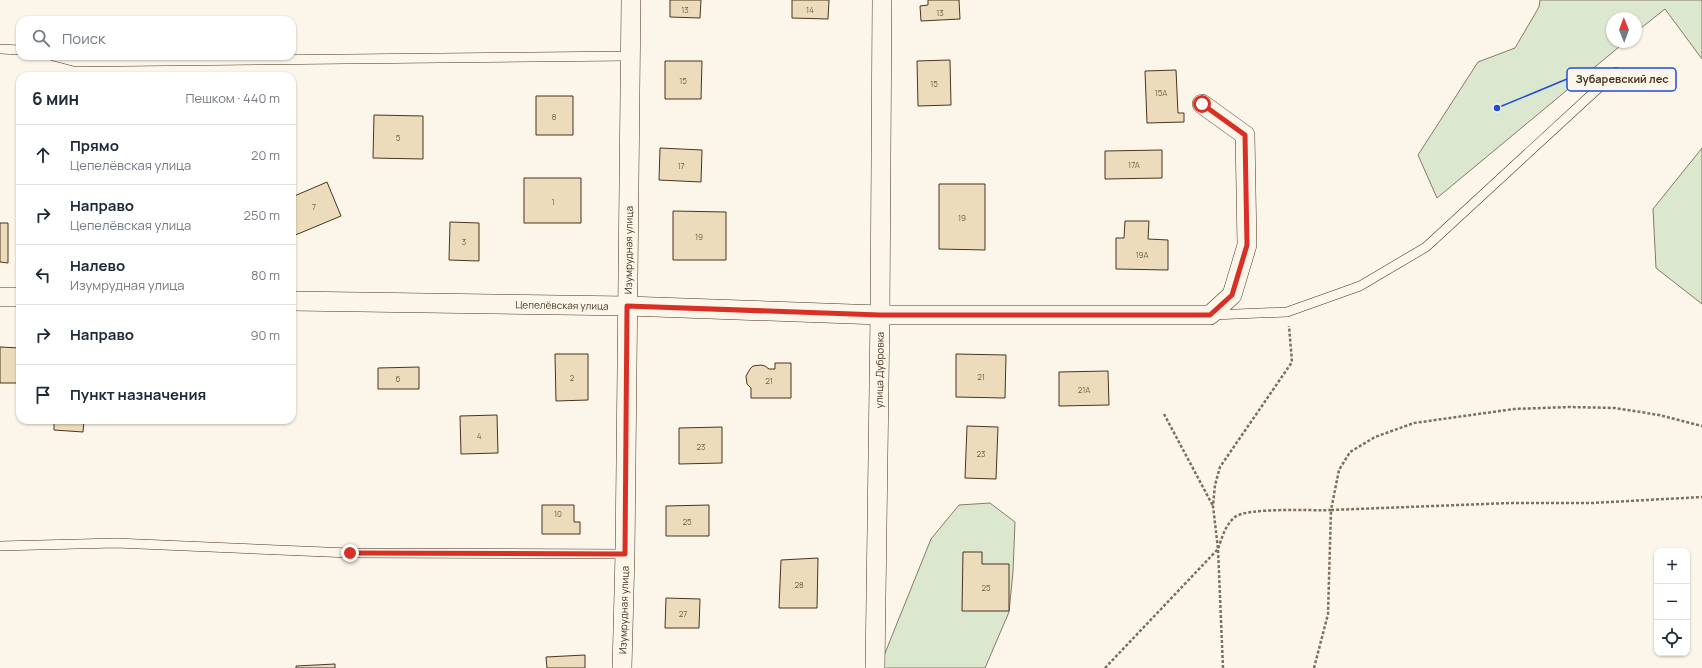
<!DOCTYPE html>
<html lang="ru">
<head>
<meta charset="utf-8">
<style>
	body { margin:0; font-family:Manrope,sans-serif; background:#f2f2f3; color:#1f2937 }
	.controls { position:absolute; right:12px; bottom:12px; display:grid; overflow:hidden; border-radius:8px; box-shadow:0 1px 3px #0004 }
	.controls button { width:36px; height:36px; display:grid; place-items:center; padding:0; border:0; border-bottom:1px solid #e0e1e3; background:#fff; color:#1f2937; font:20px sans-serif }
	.compass { position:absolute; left:1606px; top:12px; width:36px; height:36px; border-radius:50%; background:#fff; box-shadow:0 1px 3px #0004; rotate:359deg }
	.stop { position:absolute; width:12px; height:12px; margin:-9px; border:3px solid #d93025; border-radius:50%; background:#fff }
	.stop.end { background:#d93025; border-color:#fff; box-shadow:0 1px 4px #0008 }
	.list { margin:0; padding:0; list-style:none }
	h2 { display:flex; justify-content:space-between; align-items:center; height:52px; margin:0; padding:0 16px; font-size:17px }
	h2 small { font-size:13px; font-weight:400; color:#747a83 }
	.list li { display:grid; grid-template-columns:26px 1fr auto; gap:12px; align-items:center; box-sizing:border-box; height:60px; padding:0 16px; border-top:1px solid #e0e1e3 }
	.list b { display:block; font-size:15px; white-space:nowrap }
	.list p { margin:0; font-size:13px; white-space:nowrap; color:#747a83 }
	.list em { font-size:13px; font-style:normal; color:#747a83 }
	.icon { flex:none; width:22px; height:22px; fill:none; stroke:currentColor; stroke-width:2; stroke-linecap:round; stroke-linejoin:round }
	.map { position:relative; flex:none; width:1702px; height:668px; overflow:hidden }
	.search { position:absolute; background:#fff; box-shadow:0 1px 3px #0004; left:16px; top:16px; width:280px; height:44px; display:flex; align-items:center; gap:10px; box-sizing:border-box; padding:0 14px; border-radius:12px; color:#747a83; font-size:15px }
	.panel { position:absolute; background:#fff; box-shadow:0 1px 3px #0004; left:16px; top:72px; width:280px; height:352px; border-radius:12px }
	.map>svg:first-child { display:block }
	.green { fill:#dce7d0; stroke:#887966 }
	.building { fill:#ecdcbc; stroke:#4a3520 }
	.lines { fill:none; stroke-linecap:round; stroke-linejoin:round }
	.lane-casing { stroke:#4a3520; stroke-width:10 }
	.street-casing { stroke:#4a3520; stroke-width:20 }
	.path { stroke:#7f6f5c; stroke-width:2.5; stroke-dasharray:3 2; stroke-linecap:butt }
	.lane { stroke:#fbf6e9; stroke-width:9 }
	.street { stroke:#fbf6e9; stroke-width:19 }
	.route { stroke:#d93025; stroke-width:5 }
	.labels { text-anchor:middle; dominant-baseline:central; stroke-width:3; stroke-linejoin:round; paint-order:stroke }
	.number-label { font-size:8px; fill:#725f47 }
	.street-label { font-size:10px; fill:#4a3520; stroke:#fbf6e9 }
	.leader { fill:none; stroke:#1d4ed8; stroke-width:1.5 }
	.callout-dot { fill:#1d4ed8; stroke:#fbf6e9; stroke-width:1.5 }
	.callout { fill:#fbf6e9; stroke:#1d4ed8; stroke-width:1.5 }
	.callout-label { font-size:11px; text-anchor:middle; font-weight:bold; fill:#4a3520 }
</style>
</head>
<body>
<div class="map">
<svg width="1702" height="668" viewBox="0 0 1702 668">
	<rect width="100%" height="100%" fill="#fbf6e9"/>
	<path class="green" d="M1540 0H1702V59L1665 9 1636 32V18H1612V42H1625L1437 198 1418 155 1478 62 1515 48 1539 7Z
		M1702 148V304L1656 268 1653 209Z
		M990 503 1015 522 1013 572 1009 612 985 668H879L931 539 959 505Z"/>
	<path class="building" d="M670 0H701L700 18 670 17Z
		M792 0H829L828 19 792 18Z
		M928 0H959L960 19 921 21 920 6 928 5Z
		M950 60 951 105 918 106 917 61Z
		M665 61H702L701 99H665Z
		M1176 70 1178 113H1184V122L1147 123 1145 71Z
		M536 96H573V135H536Z
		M374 115 423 116V159L373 158Z
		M660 148 702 150 701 182 659 180Z
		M1162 150V178L1105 179V151Z
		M524 178H581V223H524Z
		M327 182 341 216 293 236 292 197Z
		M939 184H985V250L939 249Z
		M673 211 726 212V260H673Z
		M1125 221H1149L1148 239 1168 240V270L1116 269V238H1124Z
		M450 222 479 223V261L449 260Z
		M0 223H8V263L0 262Z
		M0 347 20 348V383H0Z
		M555 354H588V400L556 401Z
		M956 354 1006 355 1005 398 956 397Z
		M775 363H791V398H751V388L747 384 746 376 750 369 753 366 761 365 765 366 769 369H775Z
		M419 367V389H378V368Z
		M1108 371 1109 405 1059 406V372Z
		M497 415 498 453 461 454 460 416Z
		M42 420H84L83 432 54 430V422H42Z
		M967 426 998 427 996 479 965 478Z
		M722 427V463L679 464V428Z
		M542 505H574V522H580V534H542Z
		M709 505V536H666V506Z
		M963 552H982V564H1009V611H962Z
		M818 558 817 608H779L781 560Z
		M666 598 700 599 699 628H665Z
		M585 655V668H547L546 657Z
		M335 664V668H296V666Z"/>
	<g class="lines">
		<defs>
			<path id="lane" d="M0 49 20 50
				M53 56 76 62 630 56
				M1212 315 1287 312 1360 286 1426 247 1616 72
				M0 546 116 543 350 553 625 554"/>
			<g id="street">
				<path d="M0 297H20"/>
				<path id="s1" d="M292 301 627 306 880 315H1210L1232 295 1247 245 1245 135 1202 104"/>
				<path id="s2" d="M622 668 625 554 631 0"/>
				<path id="s3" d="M875 668 880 315 882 0"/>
			</g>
		</defs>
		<use href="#lane" class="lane-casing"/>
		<use href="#street" class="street-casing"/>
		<path class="path" d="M1164 414 1213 506
			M1105 668 1218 549C1222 538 1225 525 1235 517 1248 507 1312 511 1331 510L1339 470 1350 452 1375 437 1414 423 1514 409 1570 407 1615 408 1659 415 1702 426
			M1223 668 1218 549 1213 506 1215 485 1220 467 1292 362 1289 326
			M1314 668 1328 614 1331 510 1510 503H1592L1702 497"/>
		<use href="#lane" class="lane"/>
		<use href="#street" class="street"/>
	</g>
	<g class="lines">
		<path class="route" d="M350 553 625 554 627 306 880 315H1210L1232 295 1247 245 1245 135 1202 104"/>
	</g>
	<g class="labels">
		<g class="number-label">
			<text x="685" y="9">13</text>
			<text x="810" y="9">14</text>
			<text x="940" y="12">13</text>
			<text x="683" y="80">15</text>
			<text x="934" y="83">15</text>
			<text x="1161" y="92">15А</text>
			<text x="554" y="116">8</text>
			<text x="398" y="137">5</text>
			<text x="1134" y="164">17А</text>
			<text x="681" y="165">17</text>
			<text x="553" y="201">1</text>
			<text x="314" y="206">7</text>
			<text x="962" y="217">19</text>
			<text x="699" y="236">19</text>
			<text x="464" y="241">3</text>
			<text x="1142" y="254">19А</text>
			<text x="981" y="376">21</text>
			<text x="572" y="377">2</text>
			<text x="398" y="378">6</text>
			<text x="769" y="380">21</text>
			<text x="1084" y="389">21А</text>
			<text x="479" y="435">4</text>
			<text x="701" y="446">23</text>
			<text x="981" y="453">23</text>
			<text x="558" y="513">10</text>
			<text x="687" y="521">25</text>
			<text x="799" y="584">28</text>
			<text x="986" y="587">25</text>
			<text x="683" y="613">27</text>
		</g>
		<g class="street-label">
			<text stroke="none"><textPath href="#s2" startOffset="418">Изумрудная улица</textPath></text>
			<text stroke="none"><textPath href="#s1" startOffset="270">Цепелёвская улица</textPath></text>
			<text stroke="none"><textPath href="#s3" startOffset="298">улица Дубровка</textPath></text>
			<text stroke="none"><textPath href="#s2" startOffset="58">Изумрудная улица</textPath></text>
		</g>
	</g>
	<path class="leader" d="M1497 108L1567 79"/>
	<circle class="callout-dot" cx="1497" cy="108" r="4"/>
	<rect class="callout" x="1567" y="68" width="109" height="23" rx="4"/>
	<g class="callout-label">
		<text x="1622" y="83">Зубаревский лес</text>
	</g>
</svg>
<div class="controls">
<button>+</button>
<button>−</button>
<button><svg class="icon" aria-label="locate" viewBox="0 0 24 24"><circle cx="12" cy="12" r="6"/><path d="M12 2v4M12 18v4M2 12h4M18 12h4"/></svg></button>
</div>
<svg class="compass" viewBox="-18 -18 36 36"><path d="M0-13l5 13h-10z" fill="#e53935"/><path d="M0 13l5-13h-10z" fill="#747a83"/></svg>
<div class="stop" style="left:1202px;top:104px"></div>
<div class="stop end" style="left:350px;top:553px"></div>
<div class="search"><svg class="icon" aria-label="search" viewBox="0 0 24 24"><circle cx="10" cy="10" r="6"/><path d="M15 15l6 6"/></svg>Поиск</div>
<section class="panel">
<h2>6 мин<small>Пешком · 440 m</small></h2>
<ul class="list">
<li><svg class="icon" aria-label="ahead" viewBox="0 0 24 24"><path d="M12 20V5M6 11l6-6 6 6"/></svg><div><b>Прямо</b><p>Цепелёвская улица</p></div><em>20 m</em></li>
<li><svg class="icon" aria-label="right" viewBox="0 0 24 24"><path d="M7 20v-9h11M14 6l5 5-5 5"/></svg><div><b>Направо</b><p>Цепелёвская улица</p></div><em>250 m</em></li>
<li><svg class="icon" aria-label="left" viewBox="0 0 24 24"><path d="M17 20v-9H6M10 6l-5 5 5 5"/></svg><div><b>Налево</b><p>Изумрудная улица</p></div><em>80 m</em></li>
<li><svg class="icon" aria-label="right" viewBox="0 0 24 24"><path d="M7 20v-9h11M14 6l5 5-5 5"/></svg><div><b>Направо</b></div><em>90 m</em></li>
<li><svg class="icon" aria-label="arrive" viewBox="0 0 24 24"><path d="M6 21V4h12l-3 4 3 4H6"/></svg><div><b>Пункт назначения</b></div></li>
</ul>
</section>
</div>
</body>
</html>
